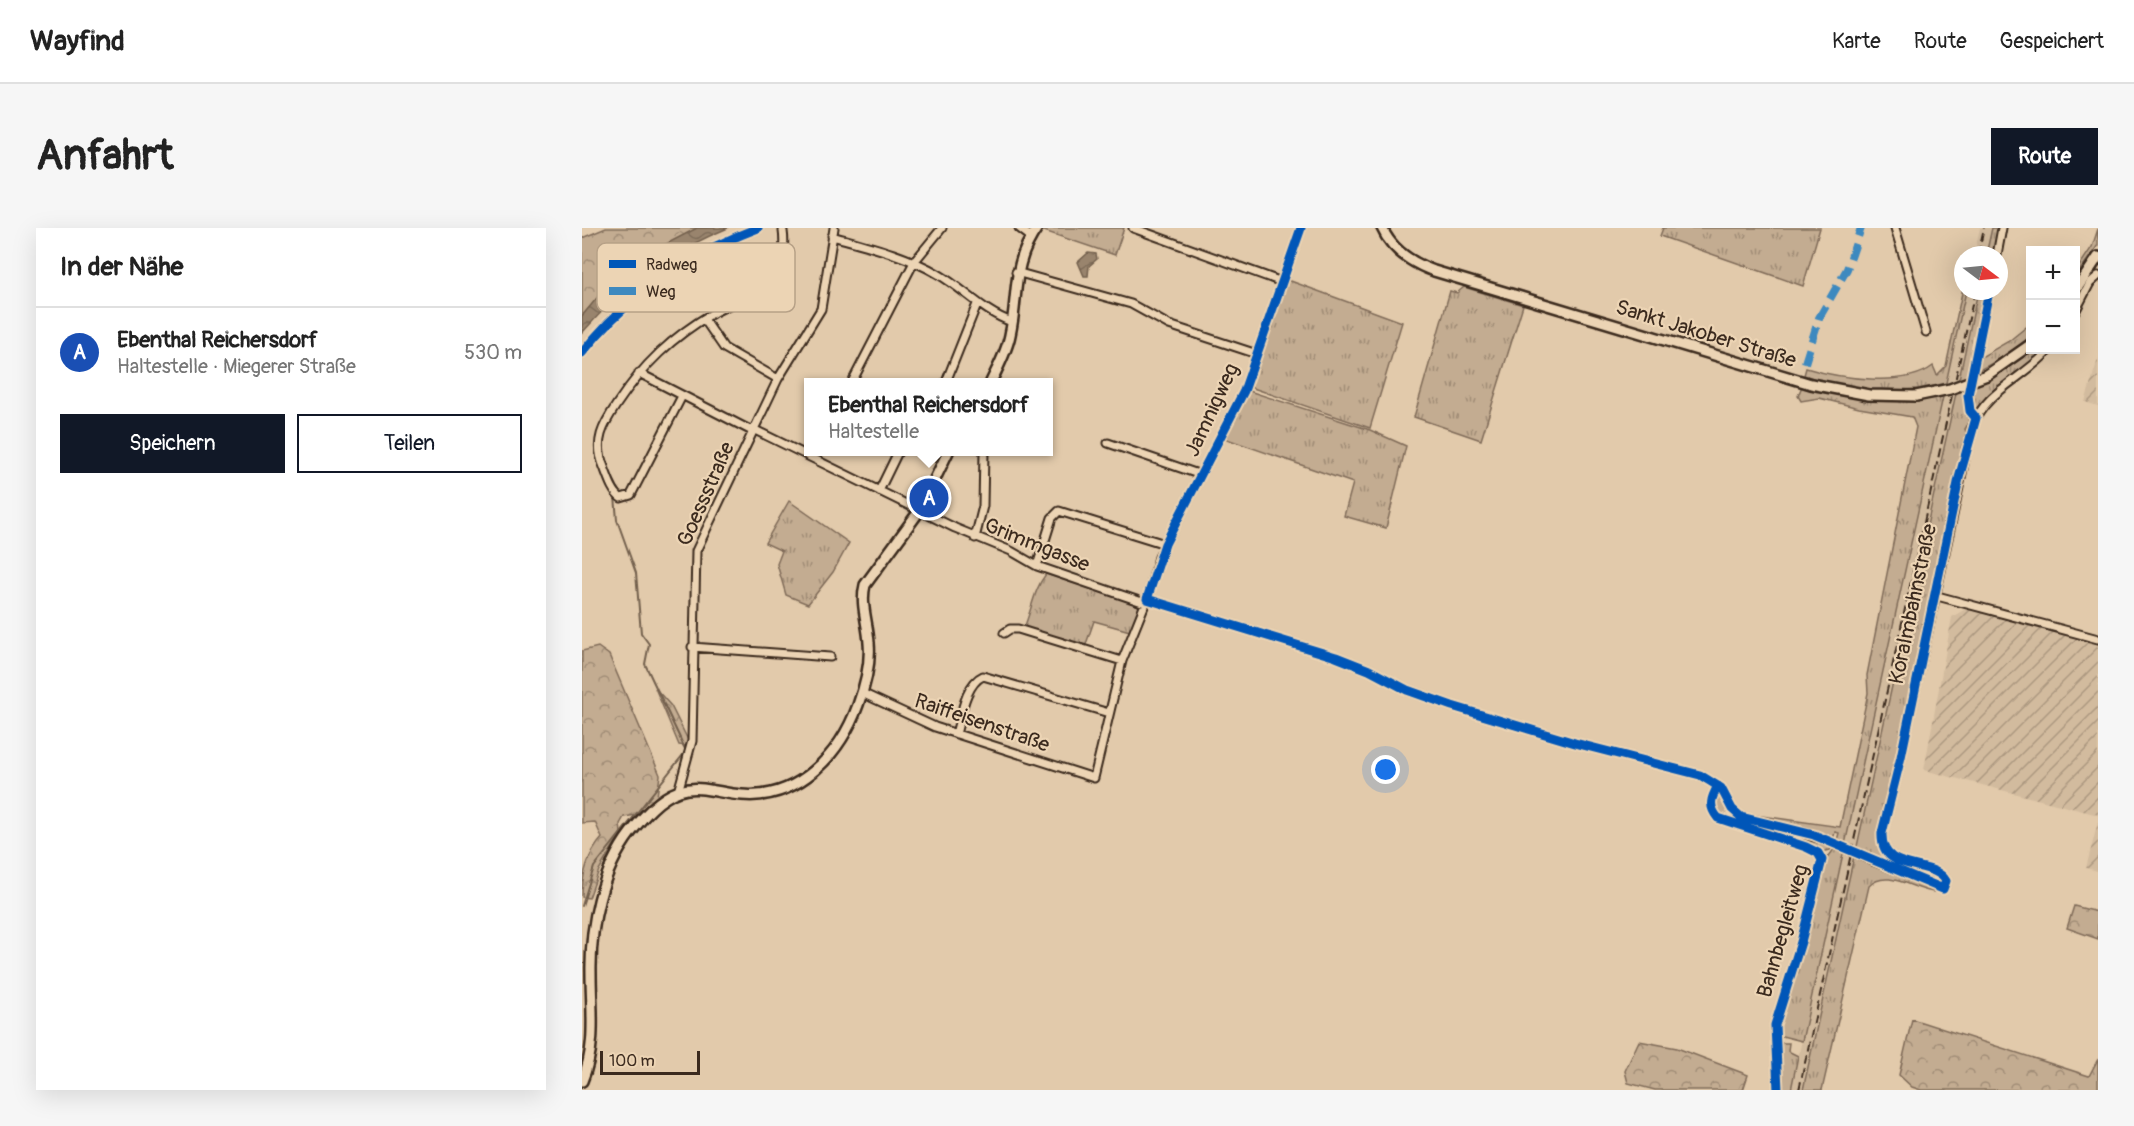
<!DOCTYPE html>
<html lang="de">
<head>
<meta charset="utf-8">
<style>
	body { margin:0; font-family:Pangolin,sans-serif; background:#f6f6f6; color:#222 }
	.controls { position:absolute; right:18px; top:18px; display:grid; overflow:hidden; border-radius:0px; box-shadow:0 6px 24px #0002 }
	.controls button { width:54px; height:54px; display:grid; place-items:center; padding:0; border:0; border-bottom:2px solid #e0e0e0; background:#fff; color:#222; font:30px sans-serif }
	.compass { position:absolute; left:1372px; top:18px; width:54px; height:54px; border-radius:50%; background:#fff; box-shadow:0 6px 24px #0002; rotate:106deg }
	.scale { position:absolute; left:18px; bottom:15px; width:100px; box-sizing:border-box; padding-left:6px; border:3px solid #3b2a1e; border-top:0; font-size:16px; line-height:21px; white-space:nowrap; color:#3b2a1e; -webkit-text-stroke:4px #ecd4b4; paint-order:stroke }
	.you { position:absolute; left:804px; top:542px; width:21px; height:21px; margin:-15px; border:4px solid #fff; border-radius:50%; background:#1a73e8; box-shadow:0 0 0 9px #1a73e833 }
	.badge { display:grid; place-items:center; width:39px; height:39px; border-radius:50%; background:#111827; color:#fff; font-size:20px; font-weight:700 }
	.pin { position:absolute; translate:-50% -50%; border:3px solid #fff; box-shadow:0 2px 6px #0006 }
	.popup { position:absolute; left:222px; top:150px; width:249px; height:78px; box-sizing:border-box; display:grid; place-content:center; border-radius:0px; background:#fff; filter:drop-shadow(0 2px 4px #0005); font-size:20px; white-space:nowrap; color:#767676 }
	.popup b { font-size:22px; color:#222 }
	.popup::after { content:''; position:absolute; left:50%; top:100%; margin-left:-12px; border:12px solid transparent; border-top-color:#fff }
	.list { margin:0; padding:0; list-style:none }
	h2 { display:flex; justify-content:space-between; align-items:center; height:78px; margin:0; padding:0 24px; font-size:26px }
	h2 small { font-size:20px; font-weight:400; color:#767676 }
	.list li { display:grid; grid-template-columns:39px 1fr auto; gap:18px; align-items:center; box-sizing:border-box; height:90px; padding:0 24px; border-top:2px solid #e0e0e0 }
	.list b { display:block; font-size:22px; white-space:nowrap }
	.list p { margin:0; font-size:20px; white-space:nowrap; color:#767676 }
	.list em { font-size:20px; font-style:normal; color:#767676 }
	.actions { display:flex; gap:12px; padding:18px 24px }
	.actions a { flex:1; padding:14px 0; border:2px solid #111827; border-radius:0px; text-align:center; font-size:21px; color:#111827 }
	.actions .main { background:#111827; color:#fff }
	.map { position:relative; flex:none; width:1516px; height:862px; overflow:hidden; border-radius:0px }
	header { display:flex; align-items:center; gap:36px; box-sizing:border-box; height:84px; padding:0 30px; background:#fff; border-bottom:2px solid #e0e0e0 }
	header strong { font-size:28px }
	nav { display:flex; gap:33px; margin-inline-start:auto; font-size:21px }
	.intro { display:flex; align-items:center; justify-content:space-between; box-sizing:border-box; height:144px; padding:0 36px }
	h1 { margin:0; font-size:42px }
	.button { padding:15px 27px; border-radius:0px; background:#111827; color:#fff; font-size:21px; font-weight:700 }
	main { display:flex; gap:36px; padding:0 36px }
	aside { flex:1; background:#fff; border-radius:0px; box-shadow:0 6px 24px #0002 }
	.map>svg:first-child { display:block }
	.built { fill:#d2bb9e }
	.industrial { fill:url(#industrial-furrows) }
	.grass { fill:url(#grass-tufts); stroke:#7f6b58; stroke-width:1.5 }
	.forest { fill:url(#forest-crowns); stroke:#7f6b58; stroke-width:1.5 }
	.water { fill:url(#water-waves); stroke:#73604d; stroke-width:1.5 }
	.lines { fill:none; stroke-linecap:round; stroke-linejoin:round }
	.stream { stroke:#73604d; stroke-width:2 }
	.street-casing { stroke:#3b2a1e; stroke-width:11 }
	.secondary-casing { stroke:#3b2a1e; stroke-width:14 }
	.street { stroke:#ecd4b4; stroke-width:7 }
	.secondary { stroke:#ecd4b4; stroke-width:9 }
	.rail { stroke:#3b2a1e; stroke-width:2; stroke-dasharray:9 4.5; stroke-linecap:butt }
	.street-bridge-casing { stroke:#3b2a1e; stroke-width:11; stroke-linecap:butt }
	.secondary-bridge-casing { stroke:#3b2a1e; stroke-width:14; stroke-linecap:butt }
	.street-bridge { stroke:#ecd4b4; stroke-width:7 }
	.secondary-bridge { stroke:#ecd4b4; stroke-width:9 }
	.quiet { stroke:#3e89bf; stroke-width:8; stroke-dasharray:15 8; stroke-linecap:butt }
	.cycleway-casing { stroke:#ecd4b4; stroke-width:13 }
	.cycleway { stroke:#0057b8; stroke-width:9 }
	.labels { text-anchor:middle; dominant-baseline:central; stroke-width:4.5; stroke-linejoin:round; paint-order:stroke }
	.street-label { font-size:21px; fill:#3b2a1e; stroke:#ecd4b4 }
	.key { fill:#ecd4b4; stroke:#b7a187; stroke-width:1.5 }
	.key-label { font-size:16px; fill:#3b2a1e }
</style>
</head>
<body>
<header>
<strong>Wayfind</strong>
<nav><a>Karte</a><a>Route</a><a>Gespeichert</a></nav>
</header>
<div class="intro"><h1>Anfahrt</h1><a class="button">Route</a></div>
<main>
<aside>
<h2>In der Nähe<small></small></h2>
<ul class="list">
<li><span class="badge" style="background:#1a4fb4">A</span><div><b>Ebenthal Reichersdorf</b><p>Haltestelle · Miegerer Straße</p></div><em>530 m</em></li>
</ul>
<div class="actions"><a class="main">Speichern</a><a>Teilen</a></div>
</aside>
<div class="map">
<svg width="1516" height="862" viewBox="0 0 1516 862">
	<defs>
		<pattern id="industrial-furrows" width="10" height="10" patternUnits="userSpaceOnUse" patternTransform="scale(1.5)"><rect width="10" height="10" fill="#d2bb9e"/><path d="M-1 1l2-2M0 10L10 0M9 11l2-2" fill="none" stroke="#ac9880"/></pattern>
		<pattern id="grass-tufts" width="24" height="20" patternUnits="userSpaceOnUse" patternTransform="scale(1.5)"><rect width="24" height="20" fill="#c3ac91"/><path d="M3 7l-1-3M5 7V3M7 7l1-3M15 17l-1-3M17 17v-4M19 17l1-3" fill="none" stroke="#a08c76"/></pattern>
		<pattern id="forest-crowns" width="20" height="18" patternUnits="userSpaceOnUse" patternTransform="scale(1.5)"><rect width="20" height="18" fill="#c3ac91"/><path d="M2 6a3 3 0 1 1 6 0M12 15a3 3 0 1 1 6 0" fill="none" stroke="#a08c76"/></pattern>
		<pattern id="water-waves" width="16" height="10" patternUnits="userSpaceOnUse" patternTransform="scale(1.5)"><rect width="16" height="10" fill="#99846d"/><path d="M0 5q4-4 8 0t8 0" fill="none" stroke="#7e6c59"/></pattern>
	</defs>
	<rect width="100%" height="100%" fill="#e2caab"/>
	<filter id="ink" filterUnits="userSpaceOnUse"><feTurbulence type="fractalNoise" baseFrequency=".0167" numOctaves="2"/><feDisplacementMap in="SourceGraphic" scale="12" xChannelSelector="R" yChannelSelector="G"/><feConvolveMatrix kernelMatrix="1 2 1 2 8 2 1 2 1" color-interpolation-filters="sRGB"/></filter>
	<g filter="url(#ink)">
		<path class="built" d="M1398 0H1410L1404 27H1392Z
			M1384 63H1396L1221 862H1209Z"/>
		<path class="industrial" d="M1516 131V178L1503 174Z
			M1385 380 1516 415V587L1342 542 1370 389Z
			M1516 594V643L1504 640Z"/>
		<path class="grass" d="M461 0H542L533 27 459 2Z
			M1081 0H1238L1221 58 1078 8Z
			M1410 0H1419L1413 27H1404Z
			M1516 1V17L1494 48V43L1510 19Z
			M706 52 820 94 788 200 668 159Z
			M882 59 941 77 899 212 832 189 868 63 875 65Z
			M1381 60V63H1384L1364 155C1319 168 1266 163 1222 147L1224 140C1256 150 1323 160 1351 138L1355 147 1364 138Z
			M1396 63H1405L1386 148 1377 151Z
			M1448 96V108C1431 124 1412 135 1391 145L1394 132 1427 113Z
			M1451 122H1465L1395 182H1391L1389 160 1419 144Z
			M1220 158 1286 171 1333 173 1361 169 1220 813 1196 807 1195 797 1222 708 1233 661 1244 632 1253 620 1257 605 1253 604 1251 612 1228 604 1177 594 1155 585 1140 557 1120 544C1148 555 1144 577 1165 586L1258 599 1286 465 1285 447 1334 199 1330 189 1277 180 1237 170 1219 173 1216 168Z
			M1384 162 1387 195 1383 201 1385 209 1317 530 1298 604 1297 615 1302 624 1359 651 1358 656 1274 623 1374 165Z
			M667 163 788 202 824 218 804 300 762 288 771 255 642 210Z
			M207 273 267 315 251 344 226 376 204 367 195 336 200 323 183 315Z
			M464 346 554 376 558 380 548 403 512 393 503 419 442 400C450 381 452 361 464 346Z
			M1135 566 1141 568 1150 584 1250 618 1248 622 1240 624 1216 613 1143 591 1134 583 1131 577Z
			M1272 628 1355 661 1354 664C1334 664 1305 639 1287 658L1240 862H1221Z
			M1200 815H1207L1206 823 1216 828 1209 862H1198L1195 820Z"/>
		<path class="forest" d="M24 0H125L16 70 0 88V10Z
			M16 419 27 427 78 547 75 568 54 587 42 589 38 596 39 605 17 642 7 670 0 669C0 646 5 627 20 610L13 594 0 595V423Z
			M73 460 89 478 106 512 104 518 97 517Z
			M1492 678 1516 684V711L1485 700Z
			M1330 791 1507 848 1516 831V862H1339L1330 859 1317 847Z
			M1057 813 1095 820 1166 847 1161 862H1073L1046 855 1043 843Z"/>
		<path class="water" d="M115 0H146C85 25 43 56 0 105V88L24 59 57 30Z
			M506 25 514 26 515 31 507 38 506 48H502L496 34Z"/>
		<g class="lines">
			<path class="stream" d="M0 678 12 639 104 523 63 436 67 416 59 405 54 345 35 292 33 268"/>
			<defs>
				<path id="street" d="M437 0 449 9
					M551 0 700 54
					M1313 0 1344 104
					M250 8C286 18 324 27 356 46 382 61 401 84 430 94
					M1415 27 1420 0
					M434 44 549 76 587 97 675 126
					M1494 82 1508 55 1516 48
					M122 91 142 120 196 151
					M57 145 170 203
					M270 154 332 34 360 0
					M364 154 395 76
					M100 168 49 267 39 270C30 264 26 249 22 239 11 214 21 197 35 176 61 137 90 109 131 85 150 75 174 65 191 51 201 41 203 16 201 3
					M1394 190 1388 183 1386 167 1407 63
					M171 201 373 300 429 323 455 338 563 375
					M526 215 619 247
					M297 263 316 224
					M393 310 401 278 402 224
					M455 338 470 290 477 283 583 316
					M1359 369 1516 411
					M565 371 754 429 787 442 825 462 870 478 993 515 1118 547 1139 560 1150 581 1159 589 1243 612
					M422 405 428 401H436L540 433
					M110 419 248 429
					M280 465 353 499 512 550 540 433 565 371 577 329 662 163 719 0
					M374 506C379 489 383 456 401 448L527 485
					M96 564 110 513 114 323 196 151 239 81 252 0
					M1293 634 1361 661 1363 650 1358 647C1337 637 1298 637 1300 605L1319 529 1390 199C1404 162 1443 150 1467 122"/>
				<path id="secondary" d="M800 0C810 23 830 35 852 43L1229 156 1287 167 1334 168
					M1494 62 1516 29
					M1405 147 1448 117
					M409 154C416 139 425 123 428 107 437 66 429 37 455 0
					M0 853C15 817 9 783 9 746 8 697 19 643 49 604 62 588 77 570 97 563 119 556 138 566 160 567 216 572 258 527 276 477 283 458 289 436 287 415 286 395 278 376 283 357L338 282 366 224"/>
			</defs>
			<use href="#street" class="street-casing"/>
			<use href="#secondary" class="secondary-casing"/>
			<use href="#street" class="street"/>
			<use href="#secondary" class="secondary"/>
			<path class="rail" d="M1396 27 1402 0
				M1217 862 1393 63"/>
			<defs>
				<path id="street-bridge" d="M1243 612 1293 634"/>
				<path id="secondary-bridge" d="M1334 168 1368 161 1405 147"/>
			</defs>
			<use href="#street-bridge" class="street-bridge-casing"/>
			<use href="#secondary-bridge" class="secondary-bridge-casing"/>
			<use href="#street-bridge" class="street-bridge"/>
			<use href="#secondary-bridge" class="secondary-bridge"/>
			<path class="quiet" d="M1223 135 1237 90 1265 41 1279 0"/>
			<defs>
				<path id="cycleway" d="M719 0 662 163 583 316 565 371 754 429 787 442 825 462 870 478 993 515 1118 547 1139 560 1150 581 1159 589 1232 607 1361 661 1364 653C1352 630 1298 647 1300 605L1319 529 1377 250 1394 190 1388 183 1386 167 1407 63
					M0 125C46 67 107 26 176 0
					M1136 558C1129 570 1126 578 1136 590L1224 619 1236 625 1240 632 1219 714 1193 797 1196 862"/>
			</defs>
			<use href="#cycleway" class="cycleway-casing"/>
			<use href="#cycleway" class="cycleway"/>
		</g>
	</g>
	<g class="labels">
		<g class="street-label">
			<text transform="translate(1124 106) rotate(17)">Sankt Jakober Straße</text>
			<text transform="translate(630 182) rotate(-65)">Jamnigweg</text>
			<text transform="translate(124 266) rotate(-66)">Goessstraße</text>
			<text transform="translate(455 317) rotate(22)">Grimmgasse</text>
			<text transform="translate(1331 376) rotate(-78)">Koralmbahnstraße</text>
			<text transform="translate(400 495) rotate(19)">Raiffeisenstraße</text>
			<text transform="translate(1201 703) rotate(-74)">Bahnbegleitweg</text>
		</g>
	</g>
	<rect x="15" y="15" width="198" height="69" rx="9" class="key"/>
	<rect x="27" y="32" width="27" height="8" fill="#0057b8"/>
	<rect x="27" y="59" width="27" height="8" fill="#3e89bf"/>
	<g class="key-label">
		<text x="64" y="42">Radweg</text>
		<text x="64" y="69">Weg</text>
	</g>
</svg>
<div class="controls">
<button>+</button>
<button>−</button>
</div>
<svg class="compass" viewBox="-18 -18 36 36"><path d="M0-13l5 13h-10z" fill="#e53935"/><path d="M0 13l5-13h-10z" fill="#767676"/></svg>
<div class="scale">100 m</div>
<div class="you"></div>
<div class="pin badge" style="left:347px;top:270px;background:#1a4fb4">A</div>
<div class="popup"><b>Ebenthal Reichersdorf</b>Haltestelle</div>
</div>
</main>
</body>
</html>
